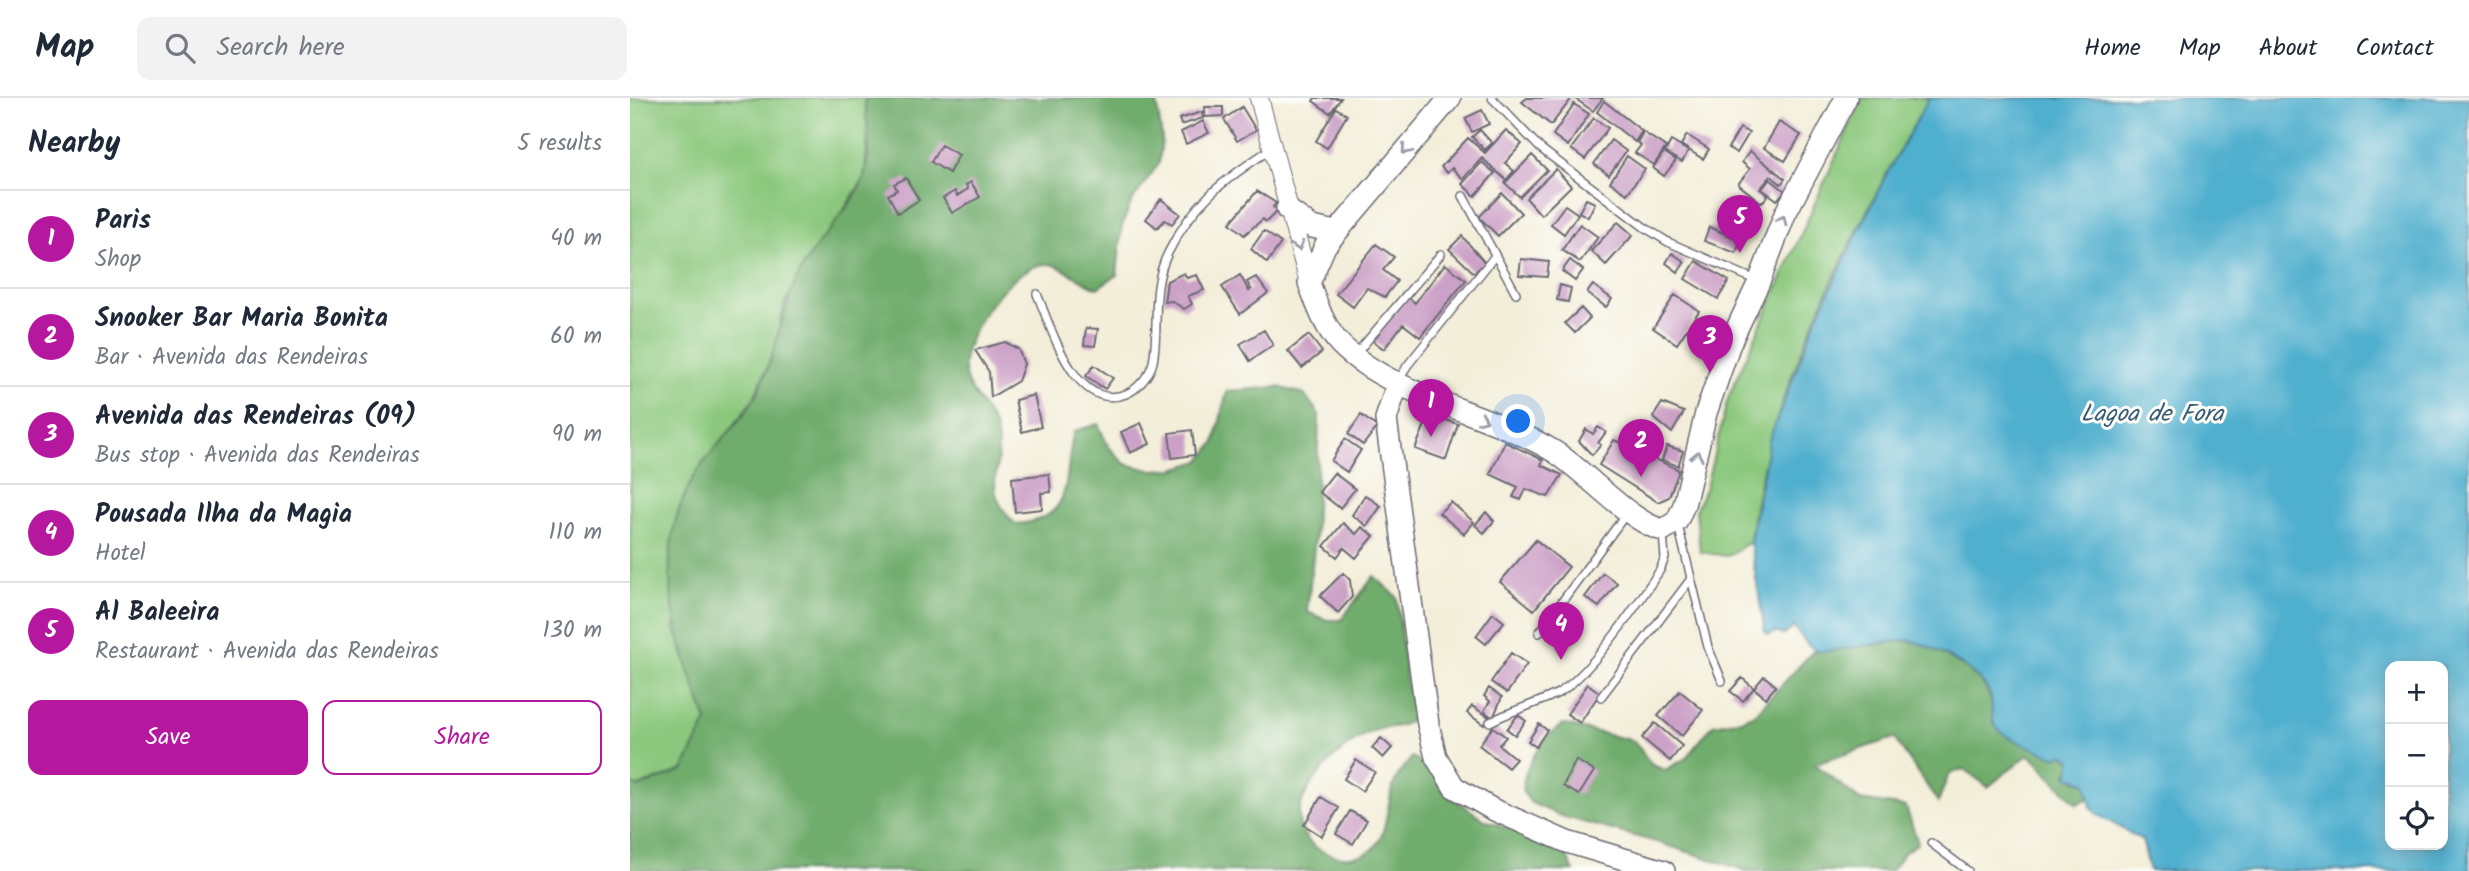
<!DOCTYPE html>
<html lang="en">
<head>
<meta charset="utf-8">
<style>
	body { margin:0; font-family:Kalam,sans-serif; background:#f2f2f3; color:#1f2937 }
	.controls { position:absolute; right:21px; bottom:21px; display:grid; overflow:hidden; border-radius:14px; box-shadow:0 4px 18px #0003 }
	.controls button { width:63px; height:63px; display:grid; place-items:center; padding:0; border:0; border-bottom:2px solid #e0e1e3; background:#fff; color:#1f2937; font:35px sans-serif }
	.you { position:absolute; left:889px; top:324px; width:24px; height:24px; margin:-18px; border:5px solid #fff; border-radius:50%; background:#1a73e8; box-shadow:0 0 0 10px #1a73e833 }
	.badge { display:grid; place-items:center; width:46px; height:46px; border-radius:50%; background:#b5179e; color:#fff; font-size:23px; font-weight:700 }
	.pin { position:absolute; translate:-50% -58px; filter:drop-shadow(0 2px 4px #0008) }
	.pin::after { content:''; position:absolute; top:37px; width:24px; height:21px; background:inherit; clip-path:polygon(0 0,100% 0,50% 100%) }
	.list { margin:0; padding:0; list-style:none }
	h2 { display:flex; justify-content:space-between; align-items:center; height:91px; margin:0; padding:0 28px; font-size:30px }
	h2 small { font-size:23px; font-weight:400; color:#747a83 }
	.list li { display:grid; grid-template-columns:46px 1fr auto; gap:21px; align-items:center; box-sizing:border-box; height:98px; padding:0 28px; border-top:2px solid #e0e1e3 }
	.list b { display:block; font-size:26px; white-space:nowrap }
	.list p { margin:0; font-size:23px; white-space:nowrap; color:#747a83 }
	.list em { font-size:23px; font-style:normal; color:#747a83 }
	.actions { display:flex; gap:14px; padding:21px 28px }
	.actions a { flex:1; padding:16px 0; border:2px solid #b5179e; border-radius:14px; text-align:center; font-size:24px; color:#b5179e }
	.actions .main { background:#b5179e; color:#fff }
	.icon { flex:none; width:38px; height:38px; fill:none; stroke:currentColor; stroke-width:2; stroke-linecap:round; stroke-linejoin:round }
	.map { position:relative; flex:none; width:1839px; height:773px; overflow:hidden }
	header { display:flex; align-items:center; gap:42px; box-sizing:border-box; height:98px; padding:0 35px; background:#fff; border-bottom:2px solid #e0e1e3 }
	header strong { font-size:33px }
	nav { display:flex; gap:38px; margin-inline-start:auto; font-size:24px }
	.search { width:490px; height:63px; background:#f2f2f3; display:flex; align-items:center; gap:18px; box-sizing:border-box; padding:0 24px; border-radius:14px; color:#747a83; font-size:26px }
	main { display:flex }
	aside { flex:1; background:#fff }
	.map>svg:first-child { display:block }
	.green { fill:#8bc87d; stroke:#56755c; stroke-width:2 }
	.forest { fill:#70ac6c; stroke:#496754; stroke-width:2 }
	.water { fill:#4fafce; stroke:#386884; stroke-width:2; fill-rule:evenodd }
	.building { fill:#cca1c7 }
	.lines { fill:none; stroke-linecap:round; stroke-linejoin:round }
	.service-casing { stroke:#6b6972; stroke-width:10 }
	.tertiary-casing { stroke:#6b6972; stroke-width:20 }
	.primary-casing { stroke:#6b6972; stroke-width:24 }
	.service { stroke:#fff; stroke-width:7 }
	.tertiary { stroke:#fff; stroke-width:18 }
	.primary { stroke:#fff; stroke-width:21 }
	.oneway { stroke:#9c9ca7 }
	.labels { text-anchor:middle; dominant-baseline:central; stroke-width:6; stroke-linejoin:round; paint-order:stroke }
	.water-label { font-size:24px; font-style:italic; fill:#345a76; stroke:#fdfcf7 }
</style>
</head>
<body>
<header>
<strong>Map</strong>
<div class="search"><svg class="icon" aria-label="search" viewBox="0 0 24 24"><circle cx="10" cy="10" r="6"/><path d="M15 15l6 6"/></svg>Search here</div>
<nav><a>Home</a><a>Map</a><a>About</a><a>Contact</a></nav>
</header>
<main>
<aside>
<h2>Nearby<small>5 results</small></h2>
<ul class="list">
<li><span class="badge">1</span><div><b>Paris</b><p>Shop</p></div><em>40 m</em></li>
<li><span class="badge">2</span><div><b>Snooker Bar Maria Bonita</b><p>Bar · Avenida das Rendeiras</p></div><em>60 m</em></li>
<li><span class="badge">3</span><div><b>Avenida das Rendeiras (09)</b><p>Bus stop · Avenida das Rendeiras</p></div><em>90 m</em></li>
<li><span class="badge">4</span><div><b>Pousada Ilha da Magia</b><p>Hotel</p></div><em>110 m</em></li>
<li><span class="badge">5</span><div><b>Al Baleeira</b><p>Restaurant · Avenida das Rendeiras</p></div><em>130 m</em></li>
</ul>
<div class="actions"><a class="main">Save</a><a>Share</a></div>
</aside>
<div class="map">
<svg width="1839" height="773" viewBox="0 0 1839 773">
	<rect width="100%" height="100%" fill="#fdfcf7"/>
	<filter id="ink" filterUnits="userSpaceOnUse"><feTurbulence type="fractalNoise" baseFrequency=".0143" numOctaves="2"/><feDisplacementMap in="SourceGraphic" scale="14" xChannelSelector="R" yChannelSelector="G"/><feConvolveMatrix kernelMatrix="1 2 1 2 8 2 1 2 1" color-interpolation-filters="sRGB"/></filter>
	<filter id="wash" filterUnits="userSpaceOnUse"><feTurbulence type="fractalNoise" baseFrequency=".00686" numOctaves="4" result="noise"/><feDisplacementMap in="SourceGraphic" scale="28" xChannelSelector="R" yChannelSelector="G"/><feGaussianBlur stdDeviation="1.57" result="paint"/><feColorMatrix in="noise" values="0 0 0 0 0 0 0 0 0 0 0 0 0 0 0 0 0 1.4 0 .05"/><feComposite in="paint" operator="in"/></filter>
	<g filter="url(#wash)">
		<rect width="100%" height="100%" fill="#f3eed9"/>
		<path class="green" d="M0 0H234L239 31 234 80 155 204 144 253 124 300 94 341 44 529 77 623 53 672 8 689 0 685Z
			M1232 0H1299C1225 132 1136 292 1120 444L1097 458 1070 454 1066 411 1076 389 1098 300Z"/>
		<path class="forest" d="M234 0H526L532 41 529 65 501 105 492 128 487 177 467 190C455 185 433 170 424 167 386 157 331 237 334 271 337 297 362 312 367 337 374 378 349 388 385 426 448 422 432 379 444 333L468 326 478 348 495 366 520 372 544 371 570 363 585 344 597 293 649 289 674 296 689 316 685 440 677 514 697 522H711L744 478 767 499 777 588 785 619C769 633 763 626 746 632 718 642 689 671 675 697 650 744 709 773 742 752 759 736 756 701 766 681 770 673 777 666 782 659L802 673 814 694 855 722 932 749 944 773H0V685L9 689 53 672 77 623C48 544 18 464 61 384 77 353 108 330 125 299 149 255 150 204 177 162 191 138 226 104 234 79 241 54 238 25 234 0Z
			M1275 542C1299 545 1350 573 1359 597 1365 611 1358 625 1373 635 1393 648 1428 647 1443 664L1437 676 1446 683 1456 684 1459 700 1447 706 1399 656 1358 689 1334 671 1319 676 1308 704 1264 640 1185 666 1230 702 1276 709 1288 745 1275 754 1261 773H1117L1030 745 931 718 901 705 892 693C894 668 912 640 933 626L1004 643 1022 667 1035 672 1055 661 1083 627 1112 622 1126 615 1184 552 1199 553Z"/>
		<path class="water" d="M1299 0H1839V773H1520L1512 742 1468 717 1461 709 1456 684 1438 679 1442 662 1432 656 1425 659C1408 651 1384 645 1370 633 1358 623 1364 610 1360 597 1352 574 1298 544 1275 542L1190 554 1178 547 1164 529 1154 537 1146 534 1138 537 1135 534 1120 444 1139 342 1186 221 1254 81ZM1813 568V747H1760V568Z"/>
		<g id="blocks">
			<path class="building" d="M685 0H711L700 15 683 3Z
				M897 0H942L921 27 892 4Z
				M944 0H973L963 13Z
				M974 3 1012 33 1005 44 967 14Z
				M944 6 959 16 938 48 923 37Z
				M575 9H593V18L575 19Z
				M612 9 626 32 607 43 594 21Z
				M706 10 717 17 697 50 686 43Z
				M852 12 859 26 842 34 835 20Z
				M572 14 573 20 551 27 549 21Z
				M964 20 978 30 955 61 941 51Z
				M573 23 579 35 556 46 551 34Z
				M1149 24 1171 37 1155 63 1134 50Z
				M1110 30 1119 35 1107 55 1098 50Z
				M850 32 862 45 855 52 842 39Z
				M876 32 892 46 875 65 884 73 876 82 852 60 833 81 822 70 817 75 811 69 838 40 855 55Z
				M1013 34 1036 49 1024 67 1005 55 1011 47 1007 44Z
				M1057 37 1079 51 1073 61 1051 47Z
				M981 42 996 53 979 77 964 66Z
				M1041 43 1058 53 1052 64 1035 54Z
				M311 47 329 57 319 75 301 64Z
				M1120 53 1155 81 1151 86 1141 78 1130 91 1138 97 1132 105 1108 86 1120 71 1112 64Z
				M1034 54 1046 62 1034 78 1023 70Z
				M902 57 917 72 890 99 875 85Z
				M997 58 1015 71 997 96 980 84Z
				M852 64 865 75 845 98 832 86Z
				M926 71 941 88 911 117 896 100Z
				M276 80 289 102 268 115 258 97 267 92 264 86Z
				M1140 81 1155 93 1147 102 1132 91Z
				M341 84 350 99 322 115 313 100 325 93 327 98 338 91 336 87Z
				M627 93 646 105 643 109 648 112 636 124 633 121 614 137 600 125Z
				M872 95 891 115 868 138 849 119Z
				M531 101 550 116 542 126 535 122 527 130 516 121Z
				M956 101 965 105 958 119 949 114Z
				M935 107 948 116 934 136 921 126Z
				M988 124 1003 137 976 167 961 153Z
				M950 126 968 139 950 164 932 152Z
				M1079 129 1111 142 1106 155 1074 143Z
				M634 133 651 145 637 165 621 151Z
				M832 138 855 165 844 175 819 151Z
				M746 146 764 159 753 172 767 183 755 199 737 190 723 209 706 196Z
				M1042 155 1055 164 1048 174 1036 165Z
				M891 161 919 164 917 179 889 177Z
				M940 162 953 172 945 183 932 173Z
				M1066 163 1099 183 1088 201 1055 181Z
				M815 166 836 182 790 239 773 226 754 251 743 243 777 198 785 205Z
				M554 175 557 180 567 177 574 192 558 198 562 206 554 211 542 203 534 204 537 183Z
				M610 177 619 193 621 191 617 184 626 179 638 195 610 216 592 189Z
				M930 187 941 190 938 204 927 202Z
				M963 187 982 201 976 209 957 195Z
				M1045 197 1069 213 1047 246 1023 230Z
				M951 210 960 220 945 235 935 225Z
				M456 230 468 231 465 248 454 247Z
				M634 232 643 247 620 263 610 246Z
				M679 237 692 254 672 270 658 253Z
				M375 244 388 251 394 266 388 283 361 299 359 274 345 252Z
				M464 267 483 280 475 291 456 278Z
				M404 297 411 329 392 334 385 302Z
				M1032 305 1054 314 1042 335 1023 319Z
				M731 317 747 329 733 347 718 336Z
				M799 317 828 326 816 362 785 351Z
				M511 325 520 346 500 355 491 334Z
				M968 329 976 334 968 345 971 347 962 357 949 343 956 331 963 336Z
				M562 332 565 357 542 360 539 335Z
				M715 341 731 352 717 374 701 363Z
				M984 342 1049 372 1039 399 1028 404 969 367Z
				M875 344 913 362 911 367 932 377 918 399 896 391 891 402 883 399 888 389 860 376Z
				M1037 348 1053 353 1048 368 1032 362Z
				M704 375 725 391 710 410 689 394Z
				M419 376 421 394 411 395 412 411 385 414 382 380Z
				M735 397 751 408 737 428 722 417Z
				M821 404 844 424 834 436 809 415Z
				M856 414 864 423 854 435 845 427Z
				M713 425 726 436 732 429 744 438 726 460 714 450 707 459 694 448Z
				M906 442 939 469 904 512 870 484Z
				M713 475 720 482 722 499 708 515 690 498Z
				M973 475 987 485 969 509 955 499Z
				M863 515 874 524 856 546 846 538Z
				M881 555 897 566 877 595 861 584Z
				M1134 578 1146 588 1136 600 1124 590Z
				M1112 580 1124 590 1113 603 1100 593Z
				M958 586 970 595 950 625 937 616Z
				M859 590 872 599 863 620 854 613 860 603 854 598Z
				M1050 593 1073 612 1052 638 1028 618Z
				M842 608 859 619 854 627 837 615Z
				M888 617 896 623 885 637 877 631Z
				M1025 625 1052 648 1040 663 1012 640Z
				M909 626 917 632 906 649 898 643Z
				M863 629 876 639 869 647 886 661 878 670 849 647Z
				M751 640 762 650 753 660 742 650Z
				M726 662 745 674 732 693 714 681Z
				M946 662 964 673 949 697 933 688Z
				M691 699 709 710 692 738 674 727Z
				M720 713 737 722 723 746 706 736Z"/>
		</g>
	</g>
	<g filter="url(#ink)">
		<use href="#blocks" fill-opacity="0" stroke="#6b6972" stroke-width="2"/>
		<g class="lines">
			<defs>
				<path id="service" d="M862 0 910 50 1014 129 1038 144 1128 183
					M833 98 886 195
					M407 196C422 231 445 315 496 296 508 291 520 277 523 264 530 227 520 191 538 155 563 104 595 81 641 51
					M725 257 811 156
					M769 283 777 268 864 159
					M1048 427 1078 549 1092 583
					M909 535 996 416
					M971 599 1060 482
					M860 624C882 612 908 606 930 594 962 574 1009 504 1030 472L1035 460 1033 436
					M1301 745 1338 773"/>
				<path id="tertiary" d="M629 0 679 185"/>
				<path id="primary" d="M820 0 695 148 679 185C687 206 694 229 710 246 762 299 862 315 925 354 955 373 1002 426 1033 432L1047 423 1054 407 1076 315 1100 245 1129 184 1155 116 1216 0
					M657 111 682 129 706 134
					M768 284 756 321 798 626 806 659 824 689 862 711 937 744 1034 773"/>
			</defs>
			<use href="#service" class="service-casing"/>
			<use href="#tertiary" class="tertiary-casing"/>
			<use href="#primary" class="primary-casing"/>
			<use href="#service" class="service"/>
			<use href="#tertiary" class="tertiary"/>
			<use href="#primary" class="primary"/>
		</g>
		<defs><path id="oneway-chevron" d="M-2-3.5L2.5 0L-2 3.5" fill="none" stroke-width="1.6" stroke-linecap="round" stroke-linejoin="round" transform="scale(1.75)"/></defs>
		<g class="oneway">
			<use href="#oneway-chevron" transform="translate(776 52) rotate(130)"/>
			<use href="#oneway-chevron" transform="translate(1152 122) rotate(-65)"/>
			<use href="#oneway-chevron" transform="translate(668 148) rotate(74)"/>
			<use href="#oneway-chevron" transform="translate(853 321) rotate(23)"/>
			<use href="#oneway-chevron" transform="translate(1067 358) rotate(-78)"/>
		</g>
	</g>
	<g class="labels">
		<g class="water-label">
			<text x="1522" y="316">Lagoa de Fora</text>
		</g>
	</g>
</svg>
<div class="controls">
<button>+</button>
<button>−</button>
<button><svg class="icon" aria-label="locate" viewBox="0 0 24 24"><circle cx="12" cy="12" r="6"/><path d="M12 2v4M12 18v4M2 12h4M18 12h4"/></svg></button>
</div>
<div class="you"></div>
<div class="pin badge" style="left:801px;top:339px">1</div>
<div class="pin badge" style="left:1011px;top:379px">2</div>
<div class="pin badge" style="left:1080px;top:275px">3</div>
<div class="pin badge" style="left:931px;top:562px">4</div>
<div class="pin badge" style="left:1110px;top:155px">5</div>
</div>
</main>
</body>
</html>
